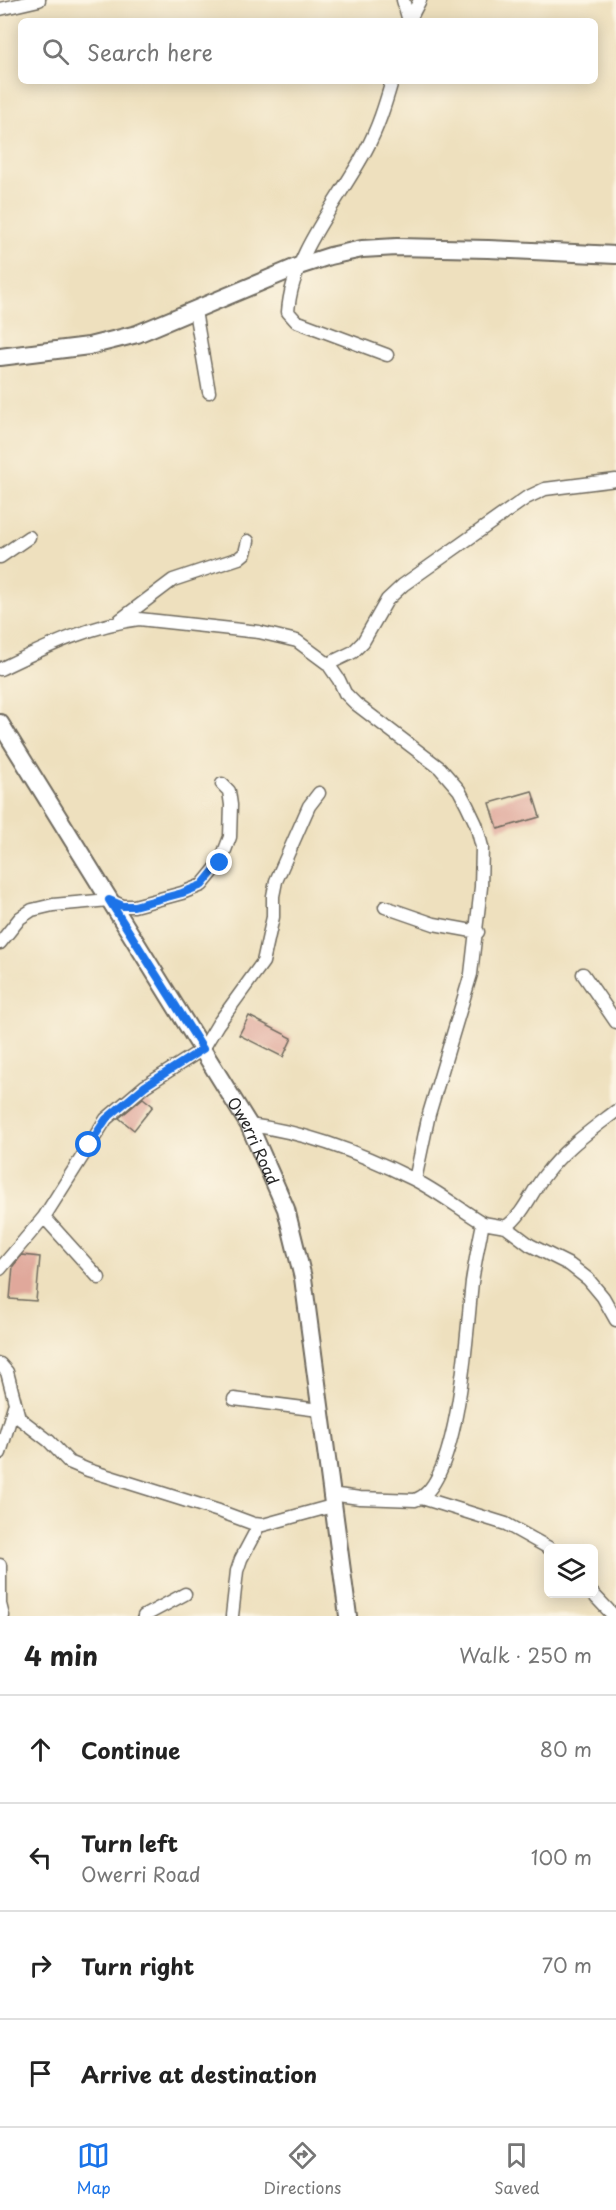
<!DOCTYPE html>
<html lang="en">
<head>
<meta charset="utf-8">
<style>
	body { margin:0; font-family:"Playpen Sans",sans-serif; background:#f2f2f2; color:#222 }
	.controls { position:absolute; right:18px; bottom:18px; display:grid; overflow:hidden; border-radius:9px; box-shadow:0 3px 15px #0003 }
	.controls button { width:54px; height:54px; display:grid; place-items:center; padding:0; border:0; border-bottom:2px solid #e0e0e0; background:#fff; color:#222; font:30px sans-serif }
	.stop { position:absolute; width:18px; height:18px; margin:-14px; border:4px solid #1a73e8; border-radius:50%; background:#fff }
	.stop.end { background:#1a73e8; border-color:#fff; box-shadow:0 2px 6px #0008 }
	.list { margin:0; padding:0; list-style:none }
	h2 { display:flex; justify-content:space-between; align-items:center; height:78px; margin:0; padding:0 24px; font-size:26px }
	h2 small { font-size:20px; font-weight:400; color:#767676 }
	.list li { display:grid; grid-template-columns:39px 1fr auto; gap:18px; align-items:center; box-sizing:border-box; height:108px; padding:0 24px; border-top:2px solid #e0e0e0 }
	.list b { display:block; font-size:22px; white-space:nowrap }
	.list p { margin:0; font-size:20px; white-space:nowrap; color:#767676 }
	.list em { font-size:20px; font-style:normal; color:#767676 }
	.icon { flex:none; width:33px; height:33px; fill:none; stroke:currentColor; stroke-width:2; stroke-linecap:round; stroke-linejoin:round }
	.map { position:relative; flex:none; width:616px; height:1616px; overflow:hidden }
	.search { position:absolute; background:#fff; box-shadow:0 3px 15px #0003; left:18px; right:18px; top:18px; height:66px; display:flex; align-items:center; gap:15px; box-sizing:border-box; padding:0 21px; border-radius:9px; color:#767676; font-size:22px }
	.sheet { height:510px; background:#fff }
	nav { display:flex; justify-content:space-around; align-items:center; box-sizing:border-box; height:84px; border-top:2px solid #e0e0e0; background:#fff; font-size:16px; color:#767676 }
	nav a { display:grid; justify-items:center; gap:3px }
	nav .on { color:#1a73e8 }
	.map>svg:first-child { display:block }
	.building { fill:#e0a89b }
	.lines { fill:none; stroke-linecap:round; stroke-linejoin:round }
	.street-casing { stroke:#6f6a5e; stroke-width:15 }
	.secondary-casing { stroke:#6f6a5e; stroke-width:20 }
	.street { stroke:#fff; stroke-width:12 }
	.secondary { stroke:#fff; stroke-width:16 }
	.route { stroke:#1a73e8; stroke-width:8 }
	.labels { text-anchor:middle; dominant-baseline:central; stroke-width:6; stroke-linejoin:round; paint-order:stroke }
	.street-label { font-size:16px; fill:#2b2b2b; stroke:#fcf5e5 }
</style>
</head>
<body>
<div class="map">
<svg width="616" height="1616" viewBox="0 0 616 1616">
	<rect width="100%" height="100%" fill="#fcf5e5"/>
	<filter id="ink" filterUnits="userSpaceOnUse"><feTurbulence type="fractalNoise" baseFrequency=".0167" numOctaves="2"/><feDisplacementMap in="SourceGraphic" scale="12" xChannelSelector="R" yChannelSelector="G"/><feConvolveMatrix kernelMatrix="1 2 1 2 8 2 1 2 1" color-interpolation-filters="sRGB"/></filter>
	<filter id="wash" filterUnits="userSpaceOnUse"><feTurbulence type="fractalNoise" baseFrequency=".008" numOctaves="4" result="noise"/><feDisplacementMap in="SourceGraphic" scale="24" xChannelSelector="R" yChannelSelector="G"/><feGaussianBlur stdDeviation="1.35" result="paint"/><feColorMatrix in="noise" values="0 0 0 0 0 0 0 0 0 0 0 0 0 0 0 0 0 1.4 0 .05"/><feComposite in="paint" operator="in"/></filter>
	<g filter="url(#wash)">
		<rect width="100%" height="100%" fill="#eee0be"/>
		<g id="blocks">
			<path class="building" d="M532 791 540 817 498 829 490 803Z
				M249 1016 292 1038 283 1057 239 1035Z
				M143 1098 153 1106 134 1130 119 1118Z
				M22 1255 40 1257 36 1301 10 1299 13 1266Z"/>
		</g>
	</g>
	<g filter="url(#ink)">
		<use href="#blocks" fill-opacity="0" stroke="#6f6a5e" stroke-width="1.5"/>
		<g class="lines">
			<defs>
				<path id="street" d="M403 0 409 21
					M0 9 39 0
					M409 21 420 0
					M195 311 209 392
					M387 355 296 321 288 312C292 253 339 201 366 150 378 128 385 105 392 81
					M0 557 29 537
					M120 620 173 580 239 558 245 553 248 541
					M328 664 353 652 363 642 387 600 403 585 526 498 545 489 616 480
					M0 669C44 648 90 625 139 619L259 632 297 641 328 664 339 680 345 693 356 704 440 768 459 790 467 805 476 824 482 847 481 887 471 974 429 1114 415 1180
					M385 907 434 924 478 932
					M0 943 20 918 32 910 53 905 109 900 123 906H134L182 893 202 885 220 863 230 837 231 805 229 791 222 784
					M583 974 616 1022
					M249 1125C307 1132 361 1153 413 1179 437 1191 460 1209 483 1223 479 1242 475 1262 472 1282 467 1324 460 1487 415 1500L360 1498 330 1494
					M44 1217 99 1278
					M483 1223 506 1227C524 1214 531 1193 544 1176 564 1149 590 1131 616 1111
					M506 1227 530 1245 570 1265 588 1279 603 1297 616 1320
					M0 1269 44 1217 106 1119 145 1086 203 1049 218 1024 263 962 273 917V896L276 881 309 806 319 793
					M0 1364 7 1372 19 1418 49 1441 69 1462 88 1470 219 1511 254 1524 263 1525 332 1506
					M234 1399 319 1410
					M0 1453 14 1406
					M422 1498 506 1524 549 1548
					M0 1565V1604L3 1616
					M593 1594 614 1616
					M144 1616 185 1594
					M232 1616 237 1571 241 1559 259 1525"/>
				<g id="secondary">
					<path d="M0 357 89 346 137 334 299 266 330 256 362 249 397 247 488 249 616 255"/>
					<path id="s1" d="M0 723 249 1125 286 1209 303 1278 348 1616"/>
				</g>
			</defs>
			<use href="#street" class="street-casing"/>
			<use href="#secondary" class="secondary-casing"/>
			<use href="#street" class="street"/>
			<use href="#secondary" class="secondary"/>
		</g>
	</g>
	<g class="lines" filter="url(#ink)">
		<path class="route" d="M89 1145 106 1119 145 1086 203 1049 109 900 123 906H134L182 893 202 885 220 863"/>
	</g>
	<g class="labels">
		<g class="street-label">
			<text stroke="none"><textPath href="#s1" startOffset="489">Owerri Road</textPath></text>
		</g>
	</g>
</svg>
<div class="controls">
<button><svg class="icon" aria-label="layers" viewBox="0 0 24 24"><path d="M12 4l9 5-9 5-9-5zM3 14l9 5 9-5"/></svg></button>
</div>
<div class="stop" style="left:89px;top:1145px"></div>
<div class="stop end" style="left:220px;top:863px"></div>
<div class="search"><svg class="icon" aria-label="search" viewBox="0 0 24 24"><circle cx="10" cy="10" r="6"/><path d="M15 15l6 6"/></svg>Search here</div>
</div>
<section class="sheet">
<h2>4 min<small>Walk · 250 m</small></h2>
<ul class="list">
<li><svg class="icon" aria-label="ahead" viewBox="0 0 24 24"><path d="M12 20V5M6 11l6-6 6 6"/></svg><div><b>Continue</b></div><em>80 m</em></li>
<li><svg class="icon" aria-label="left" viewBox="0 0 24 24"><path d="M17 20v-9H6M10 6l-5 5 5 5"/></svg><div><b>Turn left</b><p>Owerri Road</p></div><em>100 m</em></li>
<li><svg class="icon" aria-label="right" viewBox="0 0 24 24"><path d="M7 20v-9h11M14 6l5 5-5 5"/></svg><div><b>Turn right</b></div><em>70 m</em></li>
<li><svg class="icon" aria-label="arrive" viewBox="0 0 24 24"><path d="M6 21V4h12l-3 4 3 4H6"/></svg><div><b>Arrive at destination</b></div></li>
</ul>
</section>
<nav>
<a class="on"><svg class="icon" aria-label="map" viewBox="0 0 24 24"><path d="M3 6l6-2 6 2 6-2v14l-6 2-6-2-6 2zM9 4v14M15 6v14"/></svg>Map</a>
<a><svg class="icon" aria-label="directions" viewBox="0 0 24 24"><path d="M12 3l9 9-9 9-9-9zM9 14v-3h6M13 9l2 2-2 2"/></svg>Directions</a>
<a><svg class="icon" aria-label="saved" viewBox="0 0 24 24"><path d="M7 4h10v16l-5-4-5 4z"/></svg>Saved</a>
</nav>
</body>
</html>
